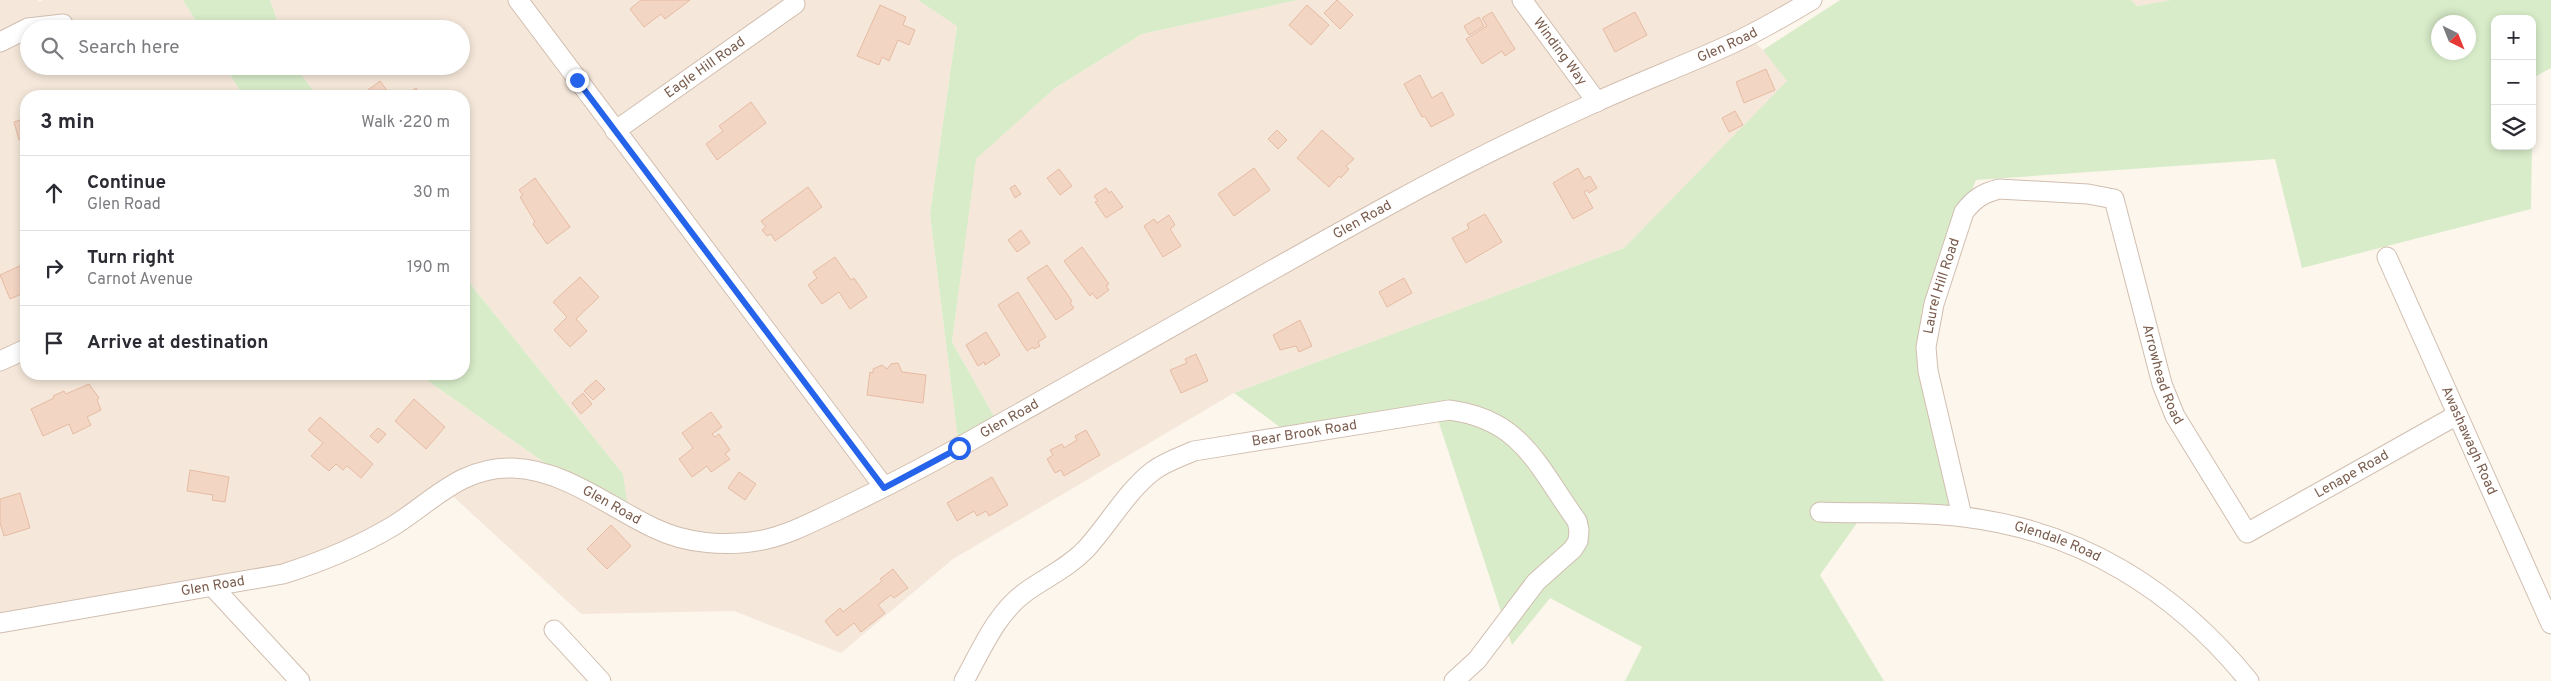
<!DOCTYPE html>
<html lang="en">
<head>
<meta charset="utf-8">
<style>
	body { margin:0; font-family:Overpass,sans-serif; background:#f7f7f7; color:#2b2b33 }
	.controls { position:absolute; right:15px; top:15px; display:grid; overflow:hidden; border-radius:10px; box-shadow:0 2px 8px #0003 }
	.controls button { width:45px; height:45px; display:grid; place-items:center; padding:0; border:0; border-bottom:1px solid #e1e1e2; background:#fff; color:#2b2b33; font:25px sans-serif }
	.compass { position:absolute; left:2431px; top:15px; width:45px; height:45px; border-radius:50%; background:#fff; box-shadow:0 2px 8px #0003; rotate:137deg }
	.stop { position:absolute; width:15px; height:15px; margin:-11px; border:4px solid #2563eb; border-radius:50%; background:#fff }
	.stop.end { background:#2563eb; border-color:#fff; box-shadow:0 1px 5px #0008 }
	.list { margin:0; padding:0; list-style:none }
	h2 { display:flex; justify-content:space-between; align-items:center; height:65px; margin:0; padding:0 20px; font-size:21px }
	h2 small { font-size:16px; font-weight:400; color:#7c7c81 }
	.list li { display:grid; grid-template-columns:32px 1fr auto; gap:15px; align-items:center; box-sizing:border-box; height:75px; padding:0 20px; border-top:1px solid #e1e1e2 }
	.list b { display:block; font-size:19px; white-space:nowrap }
	.list p { margin:0; font-size:16px; white-space:nowrap; color:#7c7c81 }
	.list em { font-size:16px; font-style:normal; color:#7c7c81 }
	.icon { flex:none; width:28px; height:28px; fill:none; stroke:currentColor; stroke-width:2; stroke-linecap:round; stroke-linejoin:round }
	.map { position:relative; flex:none; width:2551px; height:681px; overflow:hidden }
	.search { position:absolute; background:#fff; box-shadow:0 2px 8px #0003; left:20px; top:20px; width:450px; height:55px; display:flex; align-items:center; gap:12px; box-sizing:border-box; padding:0 18px; border-radius:28px; color:#7c7c81; font-size:19px }
	.panel { position:absolute; background:#fff; box-shadow:0 2px 8px #0003; left:20px; top:90px; width:450px; height:290px; border-radius:20px }
	.map>svg:first-child { display:block }
	.residential { fill:#f5e8da }
	.green { fill:#d8ecc9; fill-rule:evenodd }
	.building { fill:#f3d5c3; stroke:#e6bba3 }
	.lines { fill:none; stroke-linecap:round; stroke-linejoin:round }
	.street-casing { stroke:#d1beb0; stroke-width:21 }
	.street { stroke:#fff; stroke-width:19 }
	.route { stroke:#2563eb; stroke-width:6 }
	.labels { text-anchor:middle; dominant-baseline:central; stroke-width:4.5; stroke-linejoin:round; paint-order:stroke }
	.street-label { font-size:14px; fill:#7a5c4d; stroke:#fffaf3 }
</style>
</head>
<body>
<div class="map">
<svg width="2551" height="681" viewBox="0 0 2551 681">
	<rect width="100%" height="100%" fill="#fdf6ec"/>
	<path class="residential" d="M0 0H38L39 2 43 0H183L201 29H29V66H225L243 96H26V374H418L585 491 623 474 464 276V96H318L294 66H461V29H280L270 0H918L957 25 930 214 959 447 999 425 952 342 975 159 1055 88 1142 34 1298 0H1812L1748 36 1763 50 1788 81 1624 248 1234 393 953 559 841 653 734 611 581 614 444 488 317 563 0 623Z
		M2131 0H2171L2137 6Z"/>
	<path class="green" d="M183 0H270L280 29H201Z
		M918 0H1298L1142 34 1055 88 976 159 952 342 999 425 959 448 930 214 957 26Z
		M1840 0H2131L2137 6 2171 0H2551V68L2533 78 2531 209 2302 268 2275 159 1976 180 1921 313 1965 504 1857 523 1820 575 1884 681H1625L1642 647 1550 598 1512 645 1438 420 1297 440 1234 393 1624 248 1787 81 1763 50ZM2495 19H2532V146H2495ZM2438 22H2468V52H2438Z
		M225 66H294L318 96H243Z
		M464 276 623 474 629 515 585 491 418 374H464Z"/>
	<path class="building" d="M641 0H690L665 19 661 14 644 27 630 9Z
		M1337 0 1353 15 1340 29 1324 13Z
		M880 5 906 17 903 25 915 30 909 45 898 40 889 61 882 57 879 65 857 56Z
		M1307 5 1329 25 1311 45 1289 25Z
		M1492 12 1515 49 1505 56 1502 51 1482 64 1466 39 1487 26 1482 18Z
		M1635 12 1647 35 1615 52 1603 29Z
		M1479 17 1484 26 1469 35 1464 26Z
		M1766 69 1775 90 1744 103 1736 82Z
		M1420 75 1432 98 1442 92 1454 115 1431 127 1425 116 1422 117 1404 84Z
		M380 81 391 96H360Z
		M416 88 421 96H397L403 92 405 96Z
		M751 102 766 123 717 160 706 144 723 131 719 126Z
		M1735 111 1743 125 1729 132 1722 118Z
		M26 118V138L19 140 14 122Z
		M1277 130 1287 140 1278 149 1268 139Z
		M1322 130 1354 159 1346 166 1349 169 1341 178 1339 176 1329 187 1297 158Z
		M1254 168 1270 190 1234 216 1218 194Z
		M1578 168 1584 179 1590 176 1597 188 1589 193 1587 190 1584 192 1593 208 1573 219 1553 183Z
		M1059 169 1072 186 1060 195 1047 178Z
		M535 178 570 227 547 244 533 224 535 222 520 197 523 195 519 190Z
		M1015 185 1021 194 1015 198 1010 188Z
		M808 187 822 207 775 241 771 234 767 236 762 230 766 227 761 221Z
		M1106 188 1109 193 1111 191 1123 207 1106 218 1095 202 1098 201 1094 196Z
		M1485 214 1502 242 1466 263 1452 238 1469 229 1467 224Z
		M1169 215 1175 225 1170 229 1181 246 1163 257 1144 226 1154 219 1157 223Z
		M1021 230 1030 243 1017 252 1008 240Z
		M1082 247 1109 284 1106 286 1109 290 1097 299 1092 293 1090 296 1064 261Z
		M835 257 851 280 854 278 867 297 850 309 839 292 822 304 808 285 817 278 813 272Z
		M26 263V292L10 299 0 275Z
		M1047 265 1072 301 1070 303 1074 308 1056 320 1027 278Z
		M580 277 599 297 576 319 587 331 570 347 554 330 567 317 553 302Z
		M1404 278 1412 293 1387 307 1379 292Z
		M1018 292 1046 337 1038 342 1040 346 1034 349 1033 347 1027 351 998 305Z
		M1300 320 1312 346 1299 352 1296 346 1280 350 1273 335Z
		M986 332 1000 355 985 365 984 362 978 366 966 345Z
		M1196 354 1208 381 1181 393 1170 370 1187 363 1185 359Z
		M898 363 902 372 926 375 923 403 867 395 870 372 873 373V369L882 365 887 369 891 364Z
		M596 380 605 389 593 400 584 391Z
		M89 384 99 398 97 400 101 410 87 417 91 425 73 434 69 424 43 436 31 409 54 398 53 396 64 391 66 394Z
		M583 393 592 404 581 414 572 403Z
		M414 399 445 427 426 449 395 421Z
		M711 412 722 427 712 434 715 437 719 434 730 450 725 454 730 459 711 472 707 466 692 477 679 459 693 448 682 433Z
		M320 417 373 464 361 478 347 466 343 470 336 464 329 471 311 456 323 443 308 430Z
		M378 428 386 434 378 443 370 436Z
		M1086 430 1100 455 1064 476 1061 470 1055 473 1047 459 1053 455 1050 450 1062 444 1064 448 1077 440 1075 436Z
		M190 470 229 477 225 502 212 500 213 495 187 491Z
		M739 472 756 484 745 500 728 488Z
		M992 477 1008 505 989 516 986 511 977 516 974 511 957 521 947 503Z
		M20 493 30 528 4 536 0 523V499Z
		M611 525 631 546 607 569 587 549Z
		M893 569 908 588 894 598 891 595 878 605 885 613 861 632 854 623 837 636 825 621 840 608 843 612 882 581 880 579Z"/>
	<g class="lines">
		<defs>
			<g id="street">
				<path d="M518 0 884 487"/>
				<path id="s1" d="M1522 0 1597 102"/>
				<path d="M0 42 28 28 63 24"/>
				<path id="s2" d="M615 131 795 4"/>
				<path id="s3" d="M2387 257 2551 624"/>
				<path d="M0 361 26 349"/>
				<path id="s4" d="M1820 512C1867 514 1917 511 1964 517 2081 531 2176 591 2249 681"/>
				<path id="s5" d="M1962 516 1928 371 1926 347 1934 304 1964 212C1974 199 1983 193 1999 189L2088 194 2114 199 2162 384 2175 416 2247 533 2457 415"/>
				<path d="M213 587 300 681"/>
				<path id="s6" d="M0 623 283 574C321 562 358 547 393 526 433 501 462 466 513 468 565 470 609 507 654 528 686 544 728 547 763 540 791 534 816 520 842 508 894 483 943 457 993 428 1125 354 1256 278 1389 205 1456 168 1525 134 1596 102 1640 82 1685 65 1729 45 1758 32 1785 16 1812 0"/>
				<path d="M554 630 601 681"/>
				<path id="s7" d="M964 681C982 649 996 613 1027 591 1047 577 1069 567 1086 549 1109 524 1126 492 1153 471 1165 462 1180 457 1194 451L1449 410C1522 419 1538 467 1577 521L1579 530 1578 541 1573 549 1536 582 1477 660 1454 681"/>
			</g>
		</defs>
		<use href="#street" class="street-casing"/>
		<use href="#street" class="street"/>
	</g>
	<g class="lines">
		<path class="route" d="M577 80 884 488 959 448"/>
	</g>
	<g class="labels">
		<g class="street-label">
			<text stroke="none"><textPath href="#s6" startOffset="1895">Glen Road</textPath></text>
			<text stroke="none"><textPath href="#s1" startOffset="64">Winding Way</textPath></text>
			<text stroke="none"><textPath href="#s2" startOffset="110">Eagle Hill Road</textPath></text>
			<text stroke="none"><textPath href="#s6" startOffset="1490">Glen Road</textPath></text>
			<text stroke="none"><textPath href="#s5" startOffset="236">Laurel Hill Road</textPath></text>
			<text stroke="none"><textPath href="#s5" startOffset="654">Arrowhead Road</textPath></text>
			<text stroke="none"><textPath href="#s6" startOffset="1085">Glen Road</textPath></text>
			<text stroke="none"><textPath href="#s7" startOffset="444">Bear Brook Road</textPath></text>
			<text stroke="none"><textPath href="#s3" startOffset="201">Awashawagh Road</textPath></text>
			<text stroke="none"><textPath href="#s5" startOffset="955">Lenape Road</textPath></text>
			<text stroke="none"><textPath href="#s6" startOffset="650">Glen Road</textPath></text>
			<text stroke="none"><textPath href="#s4" startOffset="241">Glendale Road</textPath></text>
			<text stroke="none"><textPath href="#s6" startOffset="216">Glen Road</textPath></text>
		</g>
	</g>
</svg>
<div class="controls">
<button>+</button>
<button>−</button>
<button><svg class="icon" aria-label="layers" viewBox="0 0 24 24"><path d="M12 4l9 5-9 5-9-5zM3 14l9 5 9-5"/></svg></button>
</div>
<svg class="compass" viewBox="-18 -18 36 36"><path d="M0-13l5 13h-10z" fill="#e53935"/><path d="M0 13l5-13h-10z" fill="#7c7c81"/></svg>
<div class="stop" style="left:959px;top:448px"></div>
<div class="stop end" style="left:577px;top:80px"></div>
<div class="search"><svg class="icon" aria-label="search" viewBox="0 0 24 24"><circle cx="10" cy="10" r="6"/><path d="M15 15l6 6"/></svg>Search here</div>
<section class="panel">
<h2>3 min<small>Walk · 220 m</small></h2>
<ul class="list">
<li><svg class="icon" aria-label="ahead" viewBox="0 0 24 24"><path d="M12 20V5M6 11l6-6 6 6"/></svg><div><b>Continue</b><p>Glen Road</p></div><em>30 m</em></li>
<li><svg class="icon" aria-label="right" viewBox="0 0 24 24"><path d="M7 20v-9h11M14 6l5 5-5 5"/></svg><div><b>Turn right</b><p>Carnot Avenue</p></div><em>190 m</em></li>
<li><svg class="icon" aria-label="arrive" viewBox="0 0 24 24"><path d="M6 21V4h12l-3 4 3 4H6"/></svg><div><b>Arrive at destination</b></div></li>
</ul>
</section>
</div>
</body>
</html>
